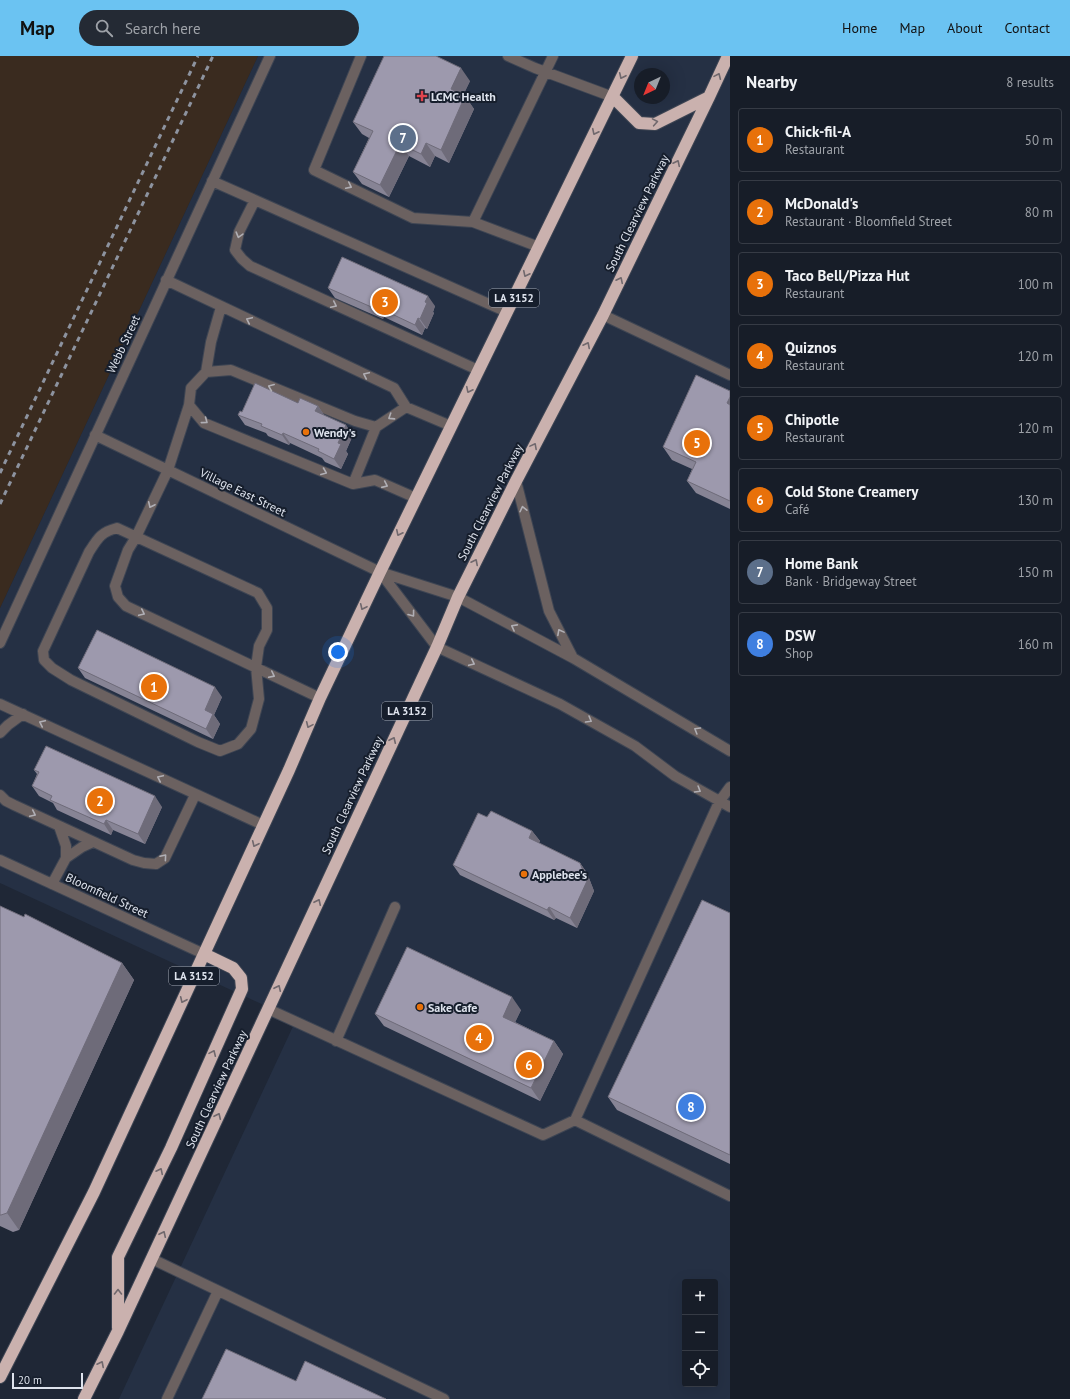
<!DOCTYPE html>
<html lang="en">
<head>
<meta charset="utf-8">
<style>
	body { margin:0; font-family:"PT Sans",sans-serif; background:#242a34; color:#f1f3f6 }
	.controls { position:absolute; right:12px; bottom:12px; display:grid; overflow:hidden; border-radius:4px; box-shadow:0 4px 16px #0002 }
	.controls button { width:36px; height:36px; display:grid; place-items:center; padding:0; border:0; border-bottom:1px solid #363b45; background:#171d28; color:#f1f3f6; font:20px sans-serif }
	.compass { position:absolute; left:634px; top:12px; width:36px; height:36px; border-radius:50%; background:#171d28; box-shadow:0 4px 16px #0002; rotate:223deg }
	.scale { position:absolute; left:12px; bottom:10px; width:71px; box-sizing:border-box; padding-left:4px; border:2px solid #dee3ed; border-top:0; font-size:11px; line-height:14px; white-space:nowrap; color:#dee3ed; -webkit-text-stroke:3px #161e2c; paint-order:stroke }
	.you { position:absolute; left:338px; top:596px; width:14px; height:14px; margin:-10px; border:3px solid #fff; border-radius:50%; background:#1a73e8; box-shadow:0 0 0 6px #1a73e833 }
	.badge { display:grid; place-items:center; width:26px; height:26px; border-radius:50%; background:#6bc3f2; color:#fff; font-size:13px; font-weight:700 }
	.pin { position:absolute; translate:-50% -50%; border:2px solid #fff; box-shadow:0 1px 4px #0006 }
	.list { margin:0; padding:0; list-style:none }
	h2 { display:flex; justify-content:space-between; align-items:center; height:52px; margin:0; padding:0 16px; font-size:17px }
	h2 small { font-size:13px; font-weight:400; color:#9ea2a8 }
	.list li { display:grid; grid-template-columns:26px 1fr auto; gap:12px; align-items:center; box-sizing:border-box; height:64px; margin:0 8px 8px; padding:0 8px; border:1px solid #363b45; border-radius:4px }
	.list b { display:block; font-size:15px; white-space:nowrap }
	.list p { margin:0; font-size:13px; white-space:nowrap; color:#9ea2a8 }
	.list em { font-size:13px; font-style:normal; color:#9ea2a8 }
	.icon { flex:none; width:22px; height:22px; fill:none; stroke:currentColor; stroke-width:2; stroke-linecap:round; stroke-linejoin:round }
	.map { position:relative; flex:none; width:730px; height:1343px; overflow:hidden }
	header { display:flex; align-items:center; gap:24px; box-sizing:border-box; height:56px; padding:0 20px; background:#6bc3f2; color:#111 }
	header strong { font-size:19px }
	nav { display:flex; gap:22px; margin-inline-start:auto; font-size:14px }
	.search { width:280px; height:36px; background:#242a34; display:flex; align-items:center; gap:10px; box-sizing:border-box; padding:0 14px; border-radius:22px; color:#9ea2a8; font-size:15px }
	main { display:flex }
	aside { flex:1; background:#171d28 }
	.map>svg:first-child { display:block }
	.built { fill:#253044; fill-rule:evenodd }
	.industrial { fill:#3a2b1f }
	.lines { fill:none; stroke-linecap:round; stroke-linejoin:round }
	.minor-casing { stroke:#3e4553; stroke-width:12 }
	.highway-casing { stroke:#3e4553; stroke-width:14 }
	.minor { stroke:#6b6160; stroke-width:10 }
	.highway { stroke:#cab1ae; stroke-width:12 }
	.rail { stroke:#8d939f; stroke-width:3; stroke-dasharray:5 5; stroke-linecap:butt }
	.wall { fill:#878495 }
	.shaded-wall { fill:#6e6b79 }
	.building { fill:#9d99ad; stroke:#6e6b79 }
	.oneway { stroke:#70686d }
	.oneway2 { stroke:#b0afb5 }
	.health-dot { fill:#e0444e; stroke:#161e2c; stroke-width:1.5 }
	.food-dot { fill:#e8710a; stroke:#161e2c; stroke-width:1.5 }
	.labels { text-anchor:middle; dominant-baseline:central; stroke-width:4; stroke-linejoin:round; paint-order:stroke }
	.shield { fill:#161e2c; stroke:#a2a8b3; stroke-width:1 }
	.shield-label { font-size:11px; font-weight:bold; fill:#dee3ed }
	.poi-label { font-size:12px; font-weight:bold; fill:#dee3ed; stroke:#161e2c; text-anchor:start }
	.street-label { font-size:12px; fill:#dee3ed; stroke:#161e2c }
</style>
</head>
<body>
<header>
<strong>Map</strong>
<div class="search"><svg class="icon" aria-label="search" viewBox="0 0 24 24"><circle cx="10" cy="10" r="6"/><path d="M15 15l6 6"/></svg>Search here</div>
<nav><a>Home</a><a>Map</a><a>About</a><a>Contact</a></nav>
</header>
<main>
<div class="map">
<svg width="730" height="1343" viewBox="0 0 730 1343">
	<rect width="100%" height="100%" fill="#1f2736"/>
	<path class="built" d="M258 0H730V1343H119L296 964 0 827V552ZM640 18H664V42H640ZM685 1226H715V1328H685Z"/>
	<path class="industrial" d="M0 0H258L0 552Z"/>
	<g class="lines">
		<defs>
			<path id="minor" d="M361 0 314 114 413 162 473 166 539 191
				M508 0 535 12 613 41
				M212 125 507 256
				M255 144 239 176 235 194 242 203 250 210 478 314
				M473 166 553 0
				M166 224 394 332 406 351
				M603 259 730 319
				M206 316 211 286 221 251
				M189 349 168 414 136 481 128 494 115 530 118 541 126 550 320 642
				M95 379 380 516 458 541 573 602
				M516 425 549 555 573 602 730 695
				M353 428 376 371
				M416 442 375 424 353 428 204 367 189 349 191 332 206 316 231 314 355 365 376 371 406 351 451 370
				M117 472 258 537 267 552V574L259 590 256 611 259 643 251 673 238 688 220 695 198 686 71 624 52 612 44 604 43 595 89 496C98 482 101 476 117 472Z
				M380 516 437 591 560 648 635 690 675 720 730 751
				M0 587 270 0
				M0 648 263 769
				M0 677 8 669 23 658
				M0 739 6 745 14 749 133 804 144 807 156 808 165 802 195 739
				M59 770 66 790V802
				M0 804 204 898
				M52 828 66 802 82 791 93 786
				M268 953 543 1079 575 1064 730 1140
				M336 985 395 851
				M575 1064 719 746 730 731
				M152 1203 444 1343
				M167 1343 218 1235"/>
			<path id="highway" d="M613 41 639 67 655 68 709 41
				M118 1272V1201L171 1092 242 933 241 922 233 912 204 898
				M0 1321 94 1136 289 714 320 642 380 516 632 0
				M84 1343 118 1275 437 591 458 541 516 425 603 259 709 41 728 0"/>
		</defs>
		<use href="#minor" class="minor-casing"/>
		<use href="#highway" class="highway-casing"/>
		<use href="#minor" class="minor"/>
		<use href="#highway" class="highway"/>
		<path class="rail" d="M0 417 198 0
			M0 448 213 0"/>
	</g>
	<path class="wall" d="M470 25 463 39 465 40 474 53 449 107 435 100 430 111 409 100 389 141 362 128 353 116 369 82 362 78 353 66Z
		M328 232 435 250 433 256 434 257 427 273 425 272 422 279 384 261 383 263 335 242Z
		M730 335V453L696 437 687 425 692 413 672 404 663 391Z
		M298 347 318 350 324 359 353 379 346 395 348 398 341 413 325 406 322 402 290 387 289 389 268 380 266 377 245 369 238 359 242 356Z
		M78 612 222 641 214 659 220 668 213 683 85 622Z
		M34 714 162 751 145 788 113 774 111 779 57 754 53 747 39 740 32 730 37 718Z
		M487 761 532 775 540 785 539 787 580 807 587 817 594 835 577 872 556 862 554 864 460 819 453 809Z
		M0 850 122 907 134 924 19 1174 13 1176 0 1170Z
		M730 857V1108L617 1054 608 1041Z
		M521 954 515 966 554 985 563 998 540 1045 384 970 375 958Z"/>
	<path class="shaded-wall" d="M461 12 470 25 460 46 451 33Z
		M465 40 474 53 449 107 441 94Z
		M426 87 435 100 430 111 421 98Z
		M400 88 409 100 389 141 380 129Z
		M428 240 435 250 433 256 434 257 427 273 420 263 425 246Z
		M377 251 384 261 383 263 376 253Z
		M418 262 425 272 422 279 415 269Z
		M730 341V352L727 347Z
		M318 350 325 360 315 355Z
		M346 369 353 379 346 395 348 398 341 413 334 403 338 387Z
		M283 377 290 387 289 389 282 379Z
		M215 631 222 641 214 659 220 668 213 683 206 673 205 654Z
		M155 740 162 751 145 788 138 778Z
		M106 764 113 774 111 779 104 768Z
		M532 775 540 785 536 792 529 782Z
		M580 807 587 817 594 835 577 872 570 862Z
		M549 851 556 862 554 864 547 854Z
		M122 907 134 924 19 1174 7 1157Z
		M512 941 521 954 512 973 503 961Z
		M554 985 563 998 540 1045 531 1032Z"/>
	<path class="building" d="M384 0H436L461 12 451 33 465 40 441 94 426 87 421 98 400 88 380 129 353 116 373 75 353 66Z
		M342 201 428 240 425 246 427 247 420 263 418 262 415 269 377 251 376 253 328 232Z
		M696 319 730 335V341L727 347 730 349V445L687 425 696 406 663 391Z
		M255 327 298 347 300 342 318 350 315 355 346 369 338 387 341 388 334 403 318 395 319 393 283 377 282 379 261 370 262 368 238 359 240 355 242 356Z
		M97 574 215 631 205 654 213 658 206 673 78 612Z
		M46 690 155 740 138 778 106 764 104 768 50 744 52 740 32 730 39 716 34 714Z
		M491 755 532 775 529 782 580 807 587 825 570 862 549 851 547 854 453 809 478 757 487 761Z
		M702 844 730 857V1099L608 1041Z
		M0 850 24 861 25 858 122 907 7 1157 1 1159H0Z
		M407 891 512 941 503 961 554 985 531 1032 375 958Z
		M226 1293 296 1325 305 1305 386 1343H202Z"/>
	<defs><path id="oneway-chevron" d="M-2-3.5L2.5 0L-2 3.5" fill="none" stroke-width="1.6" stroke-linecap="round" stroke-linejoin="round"/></defs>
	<g class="oneway">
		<use href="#oneway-chevron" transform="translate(622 20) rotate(115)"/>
		<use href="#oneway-chevron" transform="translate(718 20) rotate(-66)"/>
		<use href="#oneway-chevron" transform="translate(655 66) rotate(-10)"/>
		<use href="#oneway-chevron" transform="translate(595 76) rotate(116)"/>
		<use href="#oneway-chevron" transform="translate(677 107) rotate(-64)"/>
		<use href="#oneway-chevron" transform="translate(526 218) rotate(116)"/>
		<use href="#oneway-chevron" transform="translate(620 224) rotate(-64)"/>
		<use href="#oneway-chevron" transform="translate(587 289) rotate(-63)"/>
		<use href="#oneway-chevron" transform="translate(469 334) rotate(116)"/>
		<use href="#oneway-chevron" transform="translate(534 390) rotate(-62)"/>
		<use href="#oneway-chevron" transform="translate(399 477) rotate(116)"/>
		<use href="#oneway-chevron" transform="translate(475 506) rotate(-63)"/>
		<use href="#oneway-chevron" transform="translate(363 551) rotate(115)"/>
		<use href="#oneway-chevron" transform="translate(309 669) rotate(114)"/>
		<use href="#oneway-chevron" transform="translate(393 684) rotate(-65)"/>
		<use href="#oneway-chevron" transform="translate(255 788) rotate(115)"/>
		<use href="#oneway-chevron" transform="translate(318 846) rotate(-65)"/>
		<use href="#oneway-chevron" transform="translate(278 932) rotate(-65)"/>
		<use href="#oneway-chevron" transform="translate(183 944) rotate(115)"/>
		<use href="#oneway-chevron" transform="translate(213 997) rotate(-66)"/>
		<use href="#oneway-chevron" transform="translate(218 1060) rotate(-65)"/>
		<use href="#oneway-chevron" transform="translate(160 1115) rotate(-64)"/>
		<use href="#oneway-chevron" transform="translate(163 1178) rotate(-65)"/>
		<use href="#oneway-chevron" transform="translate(118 1236) rotate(-90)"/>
		<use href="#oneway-chevron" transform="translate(101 1308) rotate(-63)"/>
	</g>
	<g class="oneway2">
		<use href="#oneway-chevron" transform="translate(349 130) rotate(26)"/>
		<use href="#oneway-chevron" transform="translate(239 179) rotate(106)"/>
		<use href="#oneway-chevron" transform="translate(334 249) rotate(25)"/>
		<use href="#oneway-chevron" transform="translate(249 264) rotate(-155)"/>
		<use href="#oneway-chevron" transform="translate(366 319) rotate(-155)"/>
		<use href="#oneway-chevron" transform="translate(271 331) rotate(-157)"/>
		<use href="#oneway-chevron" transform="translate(391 361) rotate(147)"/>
		<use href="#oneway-chevron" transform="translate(205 365) rotate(37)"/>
		<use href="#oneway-chevron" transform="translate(324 416) rotate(22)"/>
		<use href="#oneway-chevron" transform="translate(385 429) rotate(24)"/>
		<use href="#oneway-chevron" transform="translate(151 449) rotate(115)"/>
		<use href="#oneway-chevron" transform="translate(523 453) rotate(-103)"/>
		<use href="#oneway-chevron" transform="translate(142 557) rotate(25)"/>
		<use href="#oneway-chevron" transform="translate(412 558) rotate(53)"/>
		<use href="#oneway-chevron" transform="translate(514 571) rotate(-152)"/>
		<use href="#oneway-chevron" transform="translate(560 576) rotate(-118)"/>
		<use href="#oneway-chevron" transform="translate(472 607) rotate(25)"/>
		<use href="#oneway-chevron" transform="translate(272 619) rotate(26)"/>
		<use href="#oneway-chevron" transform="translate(589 664) rotate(30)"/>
		<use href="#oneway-chevron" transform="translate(42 667) rotate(-155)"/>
		<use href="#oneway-chevron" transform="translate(697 674) rotate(-149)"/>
		<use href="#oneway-chevron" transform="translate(160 722) rotate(-155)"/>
		<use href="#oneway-chevron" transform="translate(698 734) rotate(31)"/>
		<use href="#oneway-chevron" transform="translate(33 758) rotate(25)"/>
		<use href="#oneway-chevron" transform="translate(164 801) rotate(-50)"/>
	</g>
	<path class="health-dot" d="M420 34h4v4h4v4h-4v4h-4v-4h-4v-4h4z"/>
	<g class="food-dot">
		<circle cx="306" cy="376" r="4"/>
		<circle cx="524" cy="818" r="4"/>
		<circle cx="420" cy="951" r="4"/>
	</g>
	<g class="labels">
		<g class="shield">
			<rect x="489" y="233" width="50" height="18" rx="3"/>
			<rect x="382" y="646" width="50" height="18" rx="3"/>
			<rect x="169" y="911" width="50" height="18" rx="3"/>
		</g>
		<g class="shield-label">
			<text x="514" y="242">LA 3152</text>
			<text x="407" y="655">LA 3152</text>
			<text x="194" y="920">LA 3152</text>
		</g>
		<g class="poi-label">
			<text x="431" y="40">LCMC Health</text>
			<text x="314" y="376">Wendy's</text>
			<text x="532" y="818">Applebee's</text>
			<text x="428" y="951">Sake Cafe</text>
		</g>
		<g class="street-label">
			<text transform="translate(637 157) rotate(-64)">South Clearview Parkway</text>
			<text transform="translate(123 288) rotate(-65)">Webb Street</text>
			<text transform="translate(243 436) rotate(26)">Village East Street</text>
			<text transform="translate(490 446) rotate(-63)">South Clearview Parkway</text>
			<text transform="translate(352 739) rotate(-65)">South Clearview Parkway</text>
			<text transform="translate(107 839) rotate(25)">Bloomfield Street</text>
			<text transform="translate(216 1033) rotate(-65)">South Clearview Parkway</text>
		</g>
	</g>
</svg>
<div class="controls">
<button>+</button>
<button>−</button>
<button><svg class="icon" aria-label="locate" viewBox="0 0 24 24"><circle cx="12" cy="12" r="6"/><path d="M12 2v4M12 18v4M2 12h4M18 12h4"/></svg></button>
</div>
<svg class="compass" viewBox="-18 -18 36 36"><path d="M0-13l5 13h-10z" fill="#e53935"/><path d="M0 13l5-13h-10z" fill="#9ea2a8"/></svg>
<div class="scale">20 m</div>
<div class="you"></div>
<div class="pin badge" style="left:154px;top:631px;background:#e8710a">1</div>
<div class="pin badge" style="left:100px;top:745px;background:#e8710a">2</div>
<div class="pin badge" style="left:385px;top:246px;background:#e8710a">3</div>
<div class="pin badge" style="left:479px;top:982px;background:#e8710a">4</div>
<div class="pin badge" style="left:697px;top:387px;background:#e8710a">5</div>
<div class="pin badge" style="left:529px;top:1009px;background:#e8710a">6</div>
<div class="pin badge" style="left:403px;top:82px;background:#5c6f8a">7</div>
<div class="pin badge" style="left:691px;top:1051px;background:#3f7fe0">8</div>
</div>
<aside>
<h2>Nearby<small>8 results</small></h2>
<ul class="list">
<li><span class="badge" style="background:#e8710a">1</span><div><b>Chick-fil-A</b><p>Restaurant</p></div><em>50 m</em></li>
<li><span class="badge" style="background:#e8710a">2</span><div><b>McDonald's</b><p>Restaurant · Bloomfield Street</p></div><em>80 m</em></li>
<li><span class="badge" style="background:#e8710a">3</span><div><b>Taco Bell/Pizza Hut</b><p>Restaurant</p></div><em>100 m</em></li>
<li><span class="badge" style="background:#e8710a">4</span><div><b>Quiznos</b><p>Restaurant</p></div><em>120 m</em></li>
<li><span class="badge" style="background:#e8710a">5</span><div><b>Chipotle</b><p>Restaurant</p></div><em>120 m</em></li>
<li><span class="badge" style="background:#e8710a">6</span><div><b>Cold Stone Creamery</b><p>Café</p></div><em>130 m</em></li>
<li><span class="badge" style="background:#5c6f8a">7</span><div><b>Home Bank</b><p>Bank · Bridgeway Street</p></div><em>150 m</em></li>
<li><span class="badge" style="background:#3f7fe0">8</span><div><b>DSW</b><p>Shop</p></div><em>160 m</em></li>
</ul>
</aside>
</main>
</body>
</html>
